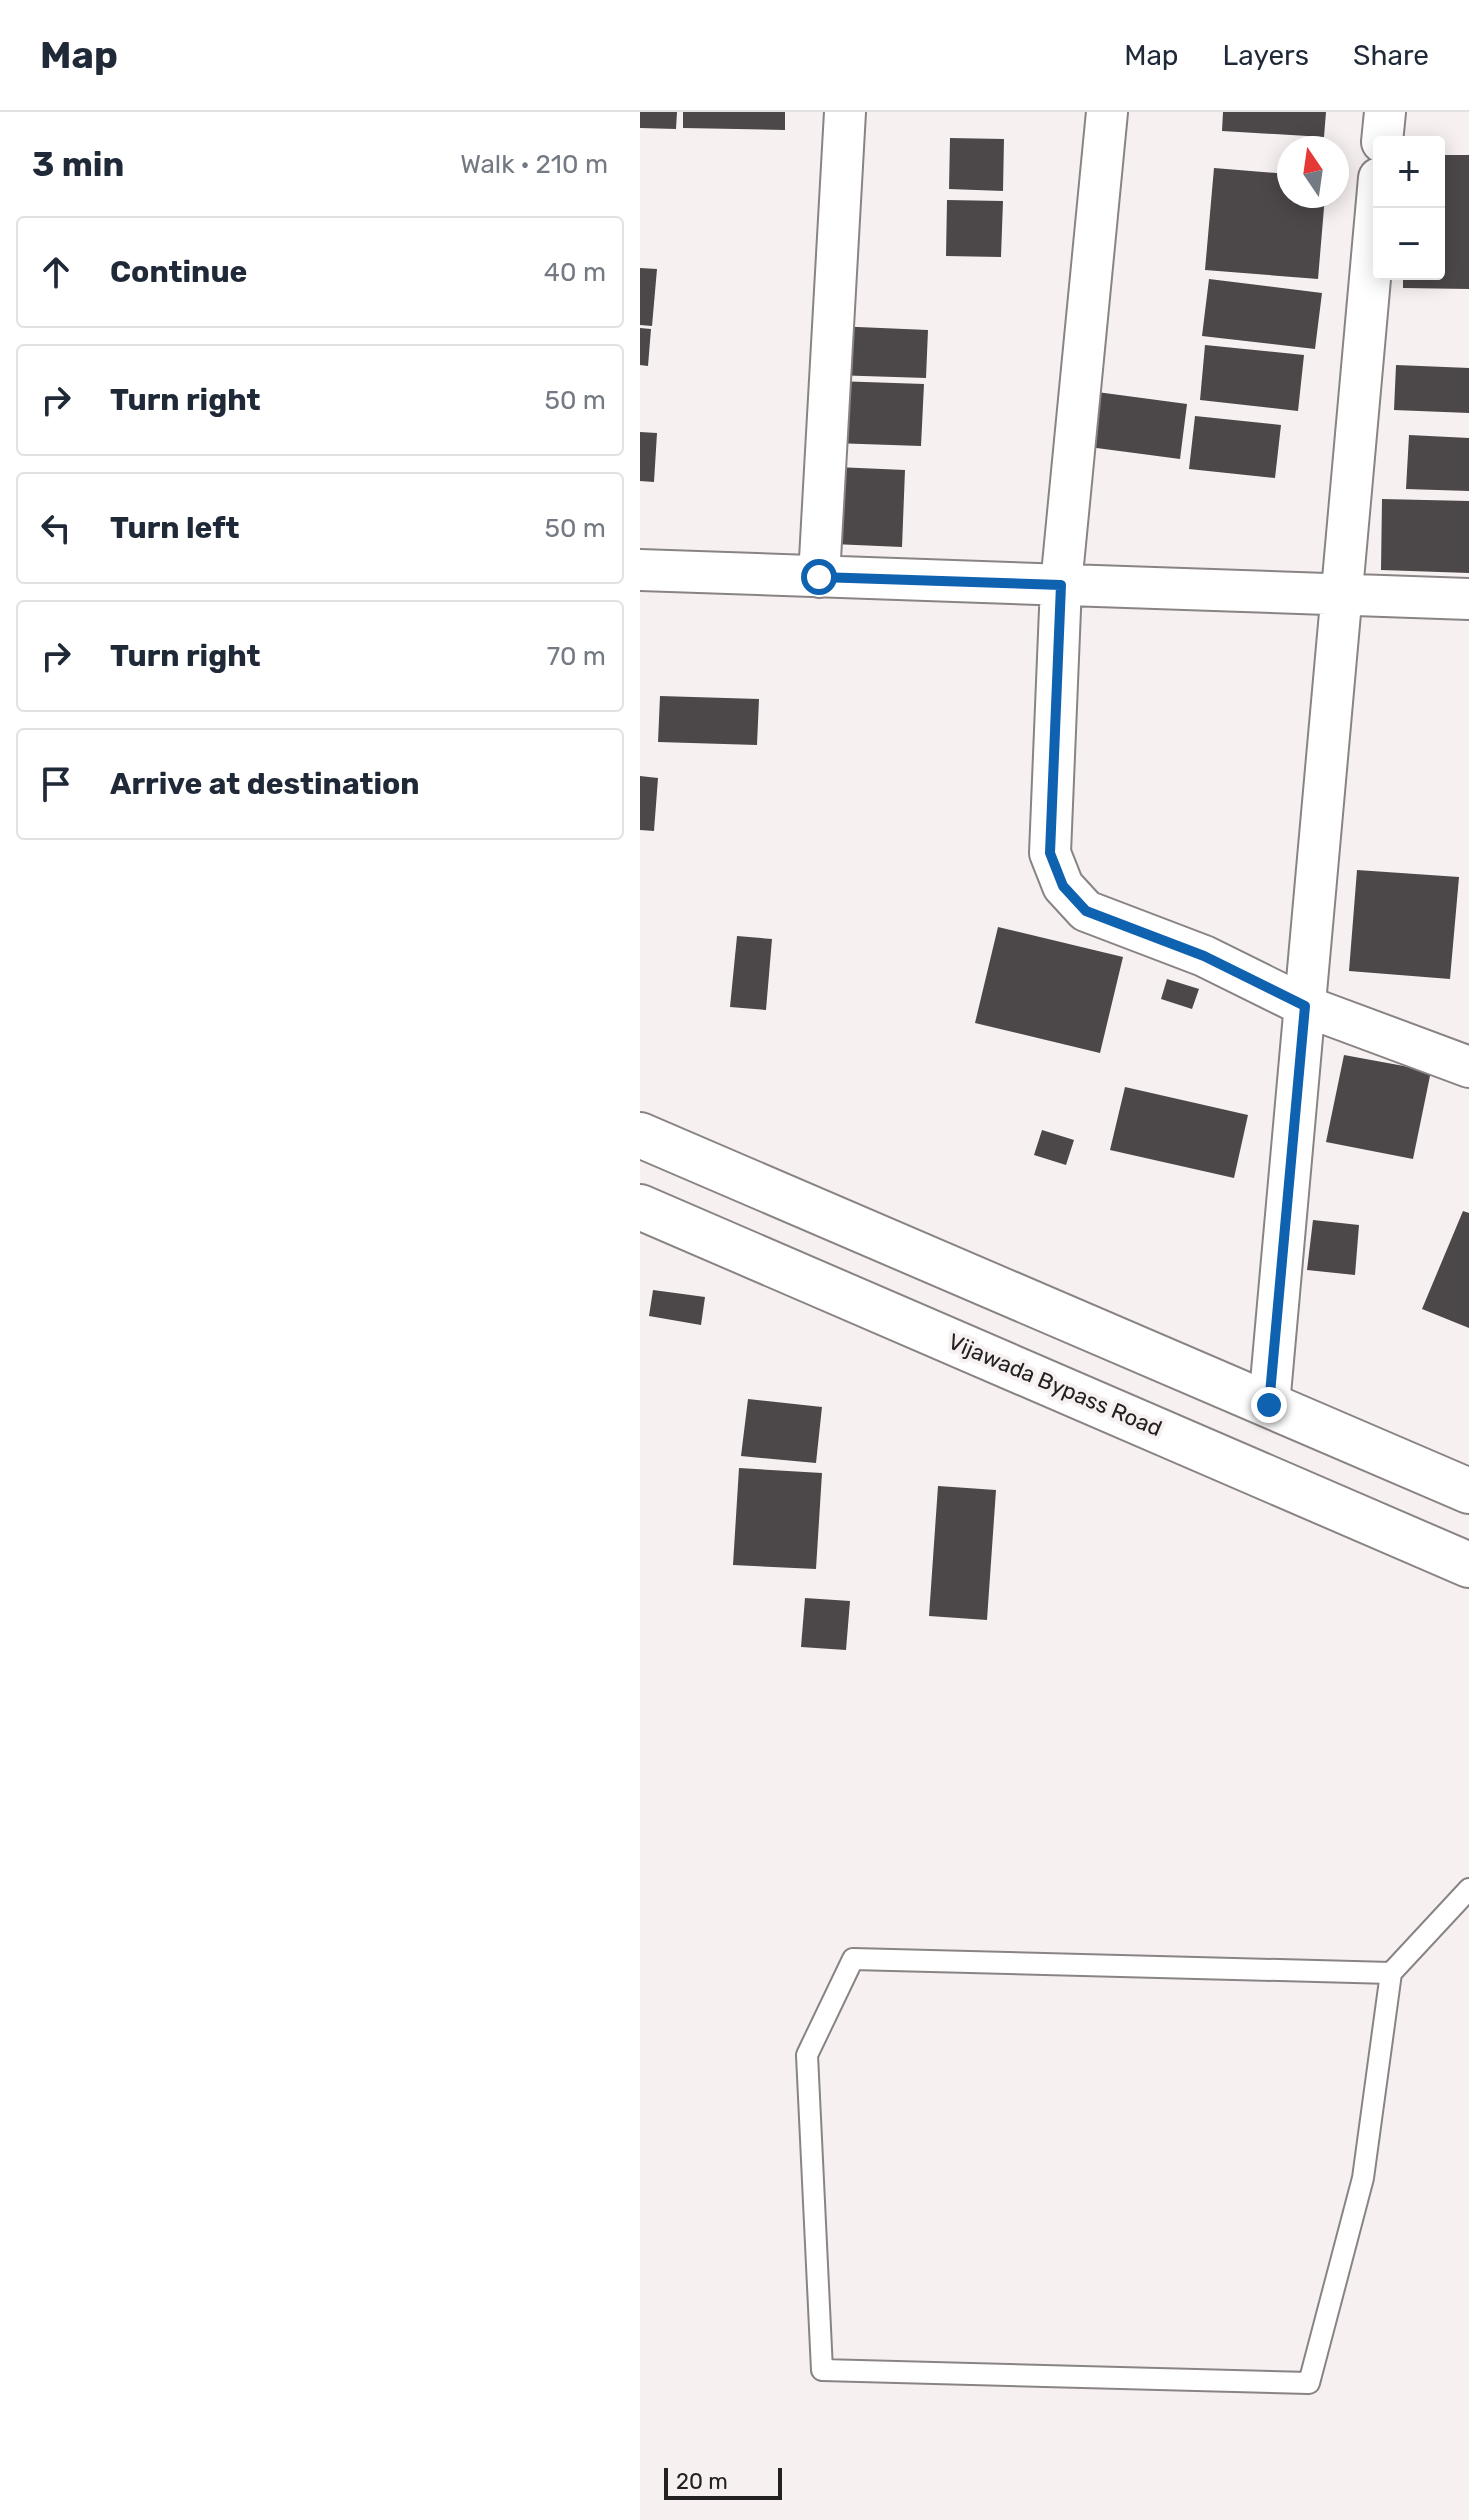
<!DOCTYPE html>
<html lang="en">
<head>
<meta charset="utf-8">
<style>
	body { margin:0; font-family:Rubik,sans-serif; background:#f6f6f7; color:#1f2937 }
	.controls { position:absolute; right:24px; top:24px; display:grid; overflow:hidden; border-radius:8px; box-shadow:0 4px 20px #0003 }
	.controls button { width:72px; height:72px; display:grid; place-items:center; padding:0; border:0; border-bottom:2px solid #e0e1e3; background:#fff; color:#1f2937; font:40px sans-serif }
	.compass { position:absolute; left:637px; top:24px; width:72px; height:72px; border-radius:50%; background:#fff; box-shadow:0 4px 20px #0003; rotate:347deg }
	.scale { position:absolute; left:24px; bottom:20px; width:118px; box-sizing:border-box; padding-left:8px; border:4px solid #232021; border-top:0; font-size:22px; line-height:28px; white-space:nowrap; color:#232021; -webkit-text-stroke:6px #f7f0f1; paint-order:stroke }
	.stop { position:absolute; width:24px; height:24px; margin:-18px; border:6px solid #0f62b0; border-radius:50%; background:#fff }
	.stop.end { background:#0f62b0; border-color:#fff; box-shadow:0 2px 8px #0008 }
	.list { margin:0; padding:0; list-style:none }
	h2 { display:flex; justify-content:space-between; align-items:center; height:104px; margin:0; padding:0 32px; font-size:34px }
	h2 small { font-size:26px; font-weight:400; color:#747a83 }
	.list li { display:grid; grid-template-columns:52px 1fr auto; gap:24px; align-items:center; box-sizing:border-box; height:112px; margin:0 16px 16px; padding:0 16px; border:2px solid #e0e1e3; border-radius:8px }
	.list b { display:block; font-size:30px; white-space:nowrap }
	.list em { font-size:26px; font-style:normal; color:#747a83 }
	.icon { flex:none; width:44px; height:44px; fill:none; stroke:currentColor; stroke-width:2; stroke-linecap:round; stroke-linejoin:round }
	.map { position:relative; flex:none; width:829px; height:2408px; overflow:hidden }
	header { display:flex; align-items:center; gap:48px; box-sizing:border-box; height:112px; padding:0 40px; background:#fff; border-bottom:2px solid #e0e1e3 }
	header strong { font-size:38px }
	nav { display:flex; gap:44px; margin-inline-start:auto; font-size:28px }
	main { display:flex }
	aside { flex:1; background:#fff }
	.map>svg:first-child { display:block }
	.building { fill:#4c4749 }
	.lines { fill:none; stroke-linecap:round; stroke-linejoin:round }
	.service-casing { stroke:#898384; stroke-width:24 }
	.minor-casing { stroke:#898384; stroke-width:44 }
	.primary-casing { stroke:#898384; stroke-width:48 }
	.service { stroke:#fff; stroke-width:20 }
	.minor { stroke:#fff; stroke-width:40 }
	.primary { stroke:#fff; stroke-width:44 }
	.route { stroke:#0f62b0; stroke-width:10 }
	.labels { text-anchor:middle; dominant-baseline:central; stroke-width:8; stroke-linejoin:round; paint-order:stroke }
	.street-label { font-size:22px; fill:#232021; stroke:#f7f0f1 }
</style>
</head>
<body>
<header>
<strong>Map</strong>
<nav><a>Map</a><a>Layers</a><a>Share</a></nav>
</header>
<main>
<aside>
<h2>3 min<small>Walk · 210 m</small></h2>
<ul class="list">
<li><svg class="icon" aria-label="ahead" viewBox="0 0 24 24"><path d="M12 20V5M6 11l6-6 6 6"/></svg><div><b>Continue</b></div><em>40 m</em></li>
<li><svg class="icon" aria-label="right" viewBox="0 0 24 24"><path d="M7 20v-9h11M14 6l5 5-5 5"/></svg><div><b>Turn right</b></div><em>50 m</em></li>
<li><svg class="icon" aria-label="left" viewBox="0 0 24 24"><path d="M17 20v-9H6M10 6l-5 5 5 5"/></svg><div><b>Turn left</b></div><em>50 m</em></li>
<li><svg class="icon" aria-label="right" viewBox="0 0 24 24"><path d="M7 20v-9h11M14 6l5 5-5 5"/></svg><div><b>Turn right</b></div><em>70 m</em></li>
<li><svg class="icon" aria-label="arrive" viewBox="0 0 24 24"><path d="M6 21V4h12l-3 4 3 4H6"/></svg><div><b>Arrive at destination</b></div></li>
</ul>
</aside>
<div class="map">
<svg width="829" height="2408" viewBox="0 0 829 2408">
	<rect width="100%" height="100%" fill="#f7f0f1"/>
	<path class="building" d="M0 0H37L36 17 0 16Z
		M43 0H145V18L43 16Z
		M583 0H686L684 25 582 19Z
		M310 26 364 27 363 79 309 77Z
		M799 43H829V177L763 176V162H799Z
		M574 56 649 62V84H685L678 167 565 158Z
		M307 88 363 89 361 145 306 144Z
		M0 156 17 157 12 214 0 213Z
		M569 167 682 181 675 237 562 224Z
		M194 214 288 218 286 266 192 263Z
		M0 216 11 217 8 254 0 253Z
		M565 233 664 243 658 299 560 288Z
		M756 253 829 256V301L754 298Z
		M195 269 284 272 281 334 192 331Z
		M457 280 547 292 540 347 449 335Z
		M555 304 641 313 635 366 549 357Z
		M0 320 17 321 14 370 0 369Z
		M769 323 829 326V379L766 377Z
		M196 355 265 358 262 435 193 432Z
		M742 387 829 389V461L741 458Z
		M20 584 119 587 117 633 18 630Z
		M0 664 18 666 14 719 0 718Z
		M717 758 819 765 810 867 709 859Z
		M358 815 483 845 460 941 335 911Z
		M97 824 132 827 126 898 90 895Z
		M527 867 559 877 552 897 521 887Z
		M704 943 791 959 773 1047 686 1030Z
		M485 975 608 1003 594 1066 470 1038Z
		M402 1018 434 1028 426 1053 394 1043Z
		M823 1099 829 1101V1216L782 1197Z
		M673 1108 719 1113 715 1163 667 1158Z
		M13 1178 65 1185 61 1213 9 1204Z
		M108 1287 182 1295 176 1351 101 1344Z
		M99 1356 182 1361 176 1457 93 1453Z
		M298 1374 356 1378 347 1508 289 1504Z
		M165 1486 210 1489 206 1538 161 1535Z"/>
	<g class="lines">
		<defs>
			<path id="service" d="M751 1861 213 1847 167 1943 182 2258 669 2271 723 2066 751 1861 829 1777"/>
			<path id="minor" d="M467 0 421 473 410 741 423 774 446 799 564 844 665 894 829 955
				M742 30 745 0
				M0 458 829 487
				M179 465 205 0
				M629 1293 739 66"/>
			<path id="primary" d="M0 1023 829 1379
				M0 1095 829 1453"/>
		</defs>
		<use href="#service" class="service-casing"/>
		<use href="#minor" class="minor-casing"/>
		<use href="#primary" class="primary-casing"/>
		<use href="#service" class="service"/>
		<use href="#minor" class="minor"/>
		<use href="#primary" class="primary"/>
	</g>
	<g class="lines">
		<path class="route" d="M179 465 421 473 410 741 423 774 446 799 564 844 665 894 629 1293"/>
	</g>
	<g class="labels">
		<g class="street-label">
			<text transform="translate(415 1273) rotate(23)">Vijawada Bypass Road</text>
		</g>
	</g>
</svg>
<div class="controls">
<button>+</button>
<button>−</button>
</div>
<svg class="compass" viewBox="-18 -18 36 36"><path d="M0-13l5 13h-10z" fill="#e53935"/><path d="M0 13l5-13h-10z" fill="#747a83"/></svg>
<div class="scale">20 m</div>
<div class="stop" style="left:179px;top:465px"></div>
<div class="stop end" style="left:629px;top:1293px"></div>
</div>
</main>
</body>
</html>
